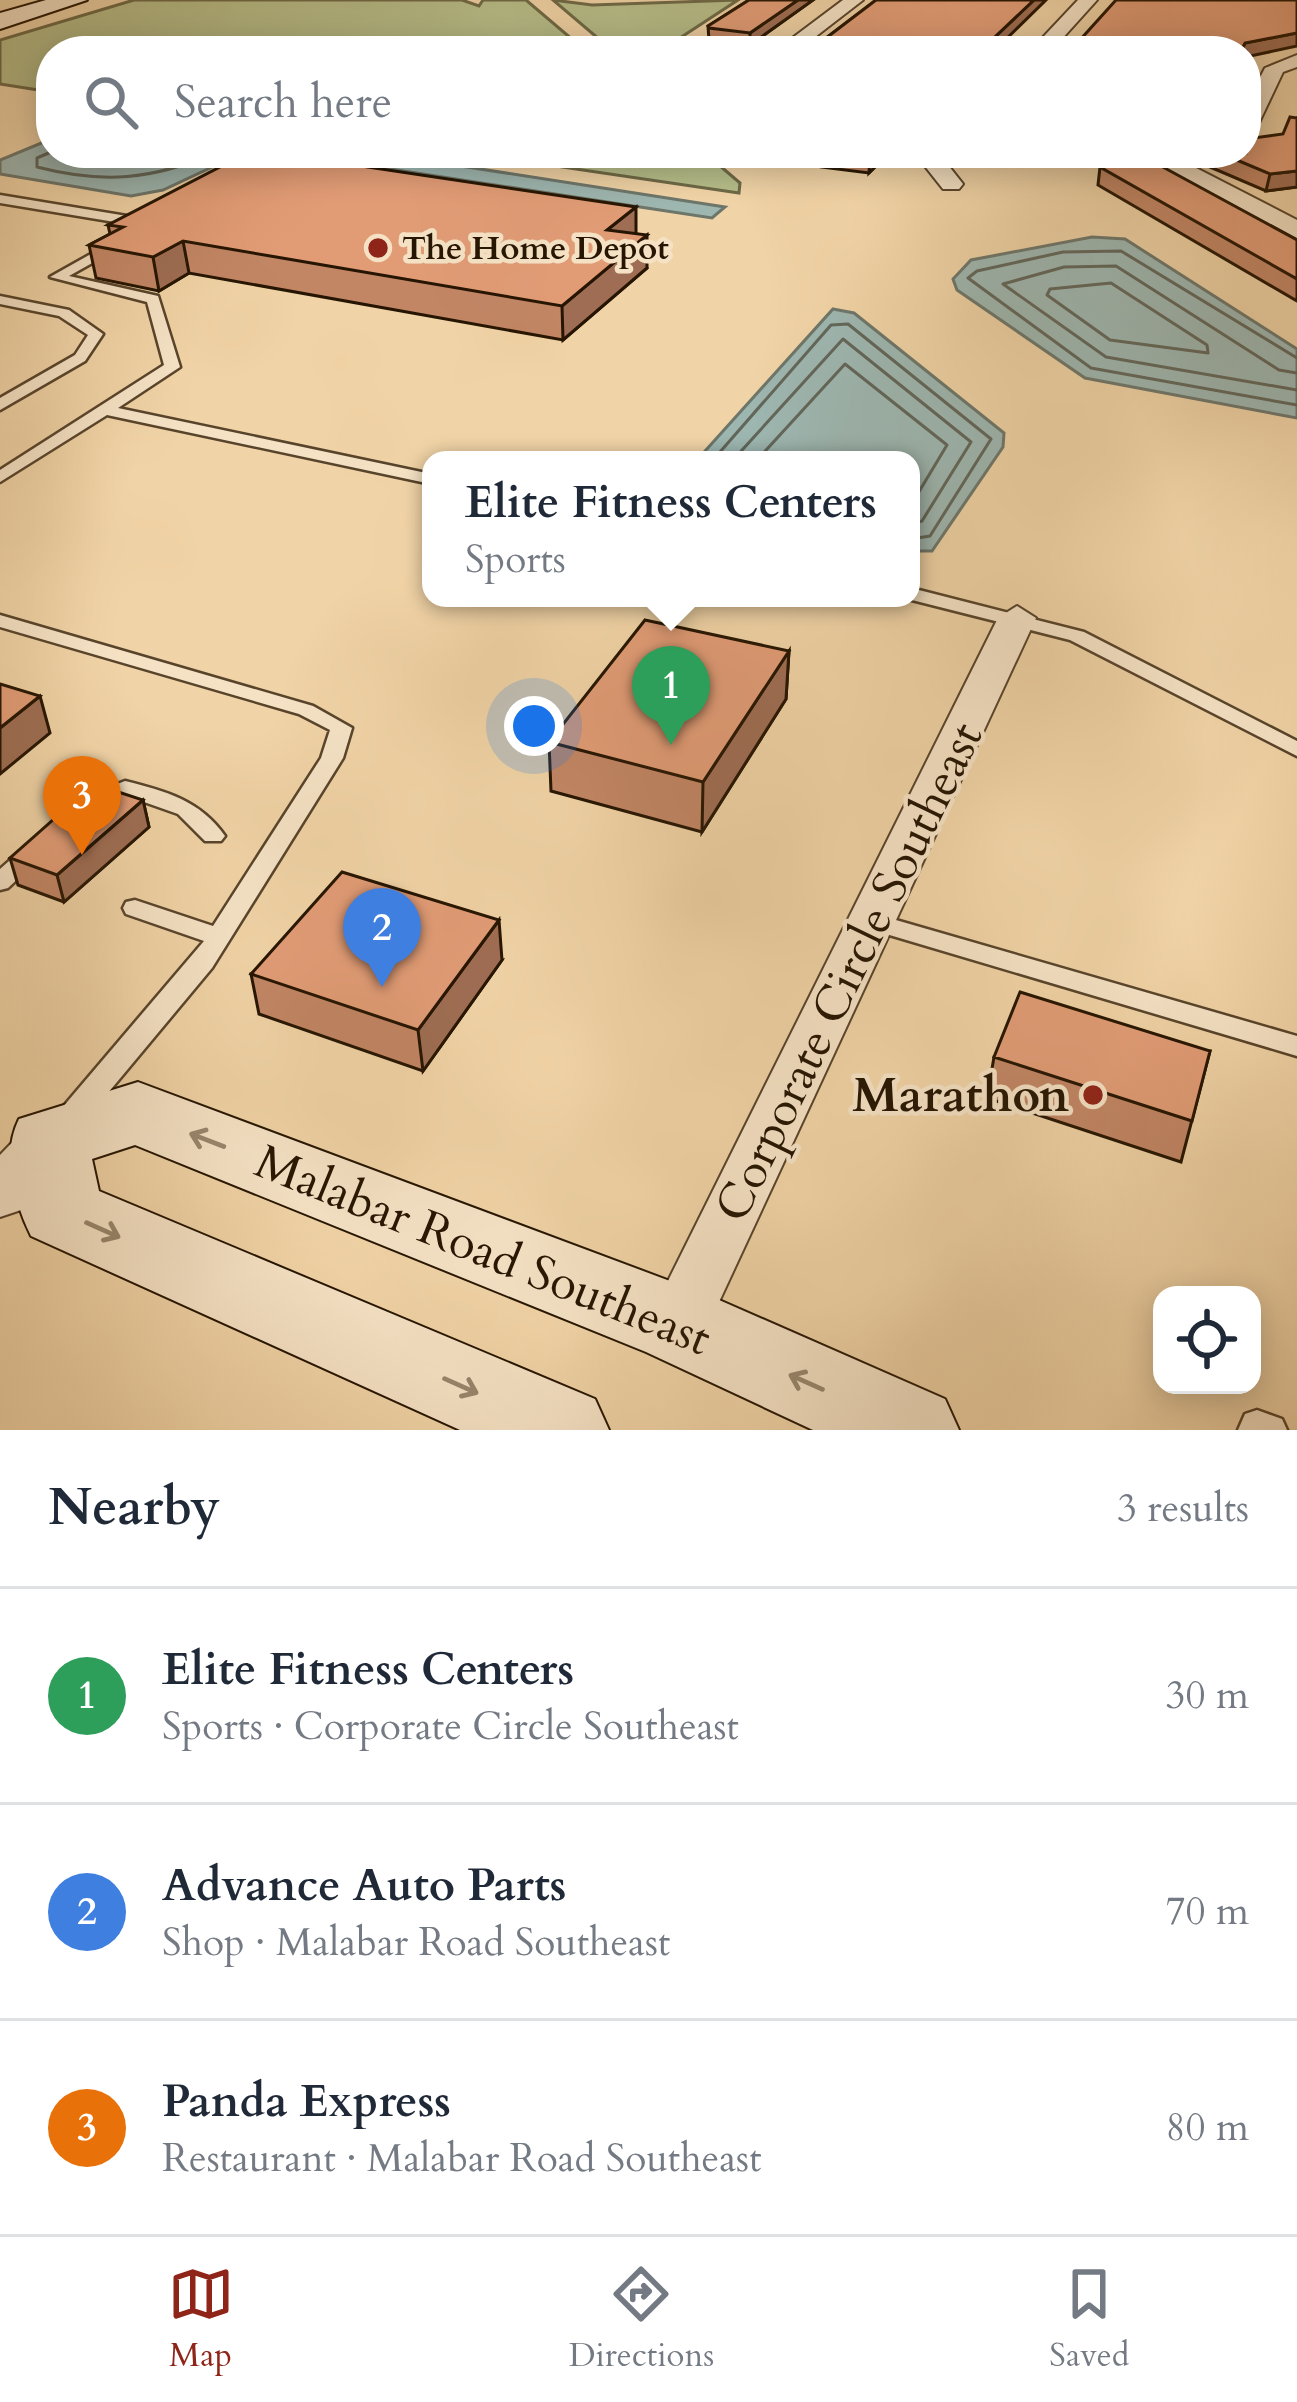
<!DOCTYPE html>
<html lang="en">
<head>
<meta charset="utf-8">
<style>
	body { margin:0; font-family:Cardo,serif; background:#f2f2f3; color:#1f2937 }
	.controls { position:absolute; right:36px; bottom:36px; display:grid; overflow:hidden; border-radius:24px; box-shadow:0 6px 30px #0003 }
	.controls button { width:108px; height:108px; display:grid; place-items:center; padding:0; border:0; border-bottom:3px solid #e0e1e3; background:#fff; color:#1f2937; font:60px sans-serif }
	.you { position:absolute; left:534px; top:726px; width:42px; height:42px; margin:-30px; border:9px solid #fff; border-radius:50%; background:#1a73e8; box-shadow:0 0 0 18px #1a73e833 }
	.badge { display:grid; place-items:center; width:78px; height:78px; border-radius:50%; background:#8f2418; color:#fff; font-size:39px; font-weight:700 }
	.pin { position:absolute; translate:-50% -99px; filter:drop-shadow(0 3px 6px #0008) }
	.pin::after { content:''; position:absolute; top:63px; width:42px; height:36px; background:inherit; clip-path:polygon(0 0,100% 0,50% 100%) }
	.popup { position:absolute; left:422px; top:451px; width:498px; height:156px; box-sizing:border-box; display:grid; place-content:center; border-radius:24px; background:#fff; filter:drop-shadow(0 3px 9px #0005); font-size:39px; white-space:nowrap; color:#747a83 }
	.popup b { font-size:45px; color:#1f2937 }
	.popup::after { content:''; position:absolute; left:50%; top:100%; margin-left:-24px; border:24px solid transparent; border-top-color:#fff }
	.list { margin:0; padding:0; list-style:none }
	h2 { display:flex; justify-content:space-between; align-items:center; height:156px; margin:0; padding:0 48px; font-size:51px }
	h2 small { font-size:39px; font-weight:400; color:#747a83 }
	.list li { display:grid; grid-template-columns:78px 1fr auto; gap:36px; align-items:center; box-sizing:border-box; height:216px; padding:0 48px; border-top:3px solid #e0e1e3 }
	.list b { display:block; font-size:45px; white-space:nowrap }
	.list p { margin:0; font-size:39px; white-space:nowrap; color:#747a83 }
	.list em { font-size:39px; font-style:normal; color:#747a83 }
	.icon { flex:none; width:66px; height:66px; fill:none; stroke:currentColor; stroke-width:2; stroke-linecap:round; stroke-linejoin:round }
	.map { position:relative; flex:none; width:1297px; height:1430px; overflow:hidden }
	.search { position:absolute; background:#fff; box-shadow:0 6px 30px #0003; left:36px; right:36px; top:36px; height:132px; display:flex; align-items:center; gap:30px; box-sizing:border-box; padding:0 42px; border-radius:48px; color:#747a83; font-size:45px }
	.sheet { height:804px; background:#fff }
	nav { display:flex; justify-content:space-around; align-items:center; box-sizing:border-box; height:168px; border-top:3px solid #e0e1e3; background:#fff; font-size:33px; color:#747a83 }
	nav a { display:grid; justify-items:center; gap:6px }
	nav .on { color:#8f2418 }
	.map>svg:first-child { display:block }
	.green { fill:#b6bd89; stroke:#6e6946; stroke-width:3 }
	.water { fill:#9db6b0; stroke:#6d766a; stroke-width:3 }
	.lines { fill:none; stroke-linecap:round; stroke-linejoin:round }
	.shore { stroke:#626659; stroke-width:3 }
	.lane-casing { stroke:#58442b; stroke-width:5 }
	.street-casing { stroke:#58442b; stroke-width:4 }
	.secondary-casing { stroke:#261502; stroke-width:4 }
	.lane { fill:#f5e2c5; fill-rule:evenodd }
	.street { fill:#f5e2c5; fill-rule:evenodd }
	.secondary { fill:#f5e2c5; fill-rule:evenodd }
	.wall { fill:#c28665; stroke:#261502; stroke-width:3 }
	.shaded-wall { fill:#9e6d53; stroke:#261502; stroke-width:3 }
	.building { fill:#e19c76; stroke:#261502; stroke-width:3 }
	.oneway { stroke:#98866d }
	.poi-dot { fill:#8f2418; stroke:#f5e2c5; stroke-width:4.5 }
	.labels { text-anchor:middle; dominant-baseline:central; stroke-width:9; stroke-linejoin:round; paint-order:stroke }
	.far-poi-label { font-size:33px; font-weight:bold; fill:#261502; stroke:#f5e2c5; text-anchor:start }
	.near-street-label { font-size:48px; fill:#261502; stroke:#f5e2c5 }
	.near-poi-label { font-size:48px; font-weight:bold; fill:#261502; stroke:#f5e2c5; text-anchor:end }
</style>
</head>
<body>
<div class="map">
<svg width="1297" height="1430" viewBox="0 0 1297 1430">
	<rect width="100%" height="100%" fill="#f0d3a6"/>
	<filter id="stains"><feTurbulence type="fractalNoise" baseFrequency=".00167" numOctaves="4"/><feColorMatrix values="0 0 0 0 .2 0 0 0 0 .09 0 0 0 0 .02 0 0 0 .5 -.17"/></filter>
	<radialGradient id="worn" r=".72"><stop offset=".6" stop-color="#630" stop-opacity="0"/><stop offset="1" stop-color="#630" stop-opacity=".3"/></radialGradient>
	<path class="green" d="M134 0H462L479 6 483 0H526L586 51H51V92L0 84V40Z
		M553 0 592 5 738 0 660 51H613Z
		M467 153H705L740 183 739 193Z"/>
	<path class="water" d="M51 139V153H377L725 207 712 218 312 157 259 156 221 163 163 190 131 196 0 174V160Z
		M1092 237 1125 239 1297 349V418L1085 378 957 290 953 279 971 260Z
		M833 309 854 313 1004 433 1003 447 932 551H911V460H697Z"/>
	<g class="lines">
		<path class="shore" d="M51 152 37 158V167C103 184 152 180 215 153
			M1111 283 1207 345 1208 353 1110 340 1047 295 1050 289Z
			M1297 358 1121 251 1063 252 977 271 968 278 1091 368 1297 405
			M1297 373 1279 370 1116 266 1064 267 1003 284 1106 357 1297 390
			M713 460 831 325 848 324 991 439 930 536 911 539
			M733 460 843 339 971 442 922 521 911 524
			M757 460 845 364 947 445 911 505"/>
		<defs>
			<path id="lane" d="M0 195 145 219 151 223 145 227 0 203Z
				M114 241 121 245 119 248 69 276 158 296 180 367 118 408 431 474V484L107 415 0 482V470L164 365 147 302 50 277Z
				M0 296 69 310 103 334 85 361 0 410V398L75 355 88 335 59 316 0 304Z
				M911 588 1084 632 1297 741V756L1070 640 904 598H911Z
				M0 615 313 706 352 728 343 758 212 968 82 1124 72 1127 62 1124 58 1116 62 1108 204 941 126 914 123 908 126 902 135 900 213 926 321 758 330 730 299 714 0 627Z
				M125 781C165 791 200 800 225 836L221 841H205L178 814 127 796 95 808 84 801 87 796Z
				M34 843 42 846 46 851 42 856 8 888 0 890V869L26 846Z
				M875 914 1297 1036V1056L866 928 863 922 866 916Z
				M1257 1410 1282 1419 1287 1430H1238L1245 1414Z"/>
			<path id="street" d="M843 0H863L797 51H775Z
				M1078 0H1097L1051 51H1030Z
				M1297 55V67L1283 72 1257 127 1246 134V105L1265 68Z
				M934 153H958L948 165 963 184 959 189H943L924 165Z
				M1138 153H1167L1297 220V238Z
				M1017 606 1036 618 700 1343 678 1351 656 1343 647 1324 656 1305 998 618Z
				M48 1120 68 1126 76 1142 21 1210 0 1217V1155L28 1126Z"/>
			<path id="secondary" d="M46 0H87L0 29V13Z
				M138 1082 710 1296 945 1399 959 1430H813L646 1352 135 1145 92 1159 99 1191 595 1399 609 1430H460L31 1236C14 1201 1 1155 19 1119Z"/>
		</defs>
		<use href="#lane" class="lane-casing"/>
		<use href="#street" class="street-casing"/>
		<use href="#secondary" class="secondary-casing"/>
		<use href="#lane" class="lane"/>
		<use href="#street" class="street"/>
		<use href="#secondary" class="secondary"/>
	</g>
	<path class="wall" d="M749 0H813L750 45 709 40 708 26Z
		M876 0 994 51H809Z
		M1297 118V187L1266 191 1196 161 1198 153H1246L1283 134Z
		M821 153H889L869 173 821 167Z
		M1011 153H1057L1053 158Z
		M1100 167 1297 240V301L1098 185Z
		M108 225 636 234 647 268 563 340 189 273 159 291 96 278 89 245 110 234Z
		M789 651 786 699 702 832 551 791 549 742Z
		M143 800 149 827 64 902 18 885 10 858Z
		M502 960 423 1071 259 1014 251 974Z
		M1210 1051 1181 1162 987 1098 994 1057Z"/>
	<path class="shaded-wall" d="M798 0H813L750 45V33Z
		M1034 0H1046L994 51H980Z
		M1297 33V46L1246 57V51H1241L1245 43Z
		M873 153H889L869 173 870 156Z
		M1297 171V187L1266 191 1270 174Z
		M636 207V239L607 230Z
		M647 235V268L563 340 562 306Z
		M183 241 189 273 159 291 153 257Z
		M789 651 786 699 702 832 703 782Z
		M40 696 50 733 0 774V728Z
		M143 800 149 827 64 902 57 875Z
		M499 920 502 960 423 1071 418 1030Z"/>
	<path class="building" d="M749 0H798L750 33 709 28 708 26Z
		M876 0H1034L980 51H925L929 47 858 39 848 51H809Z
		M1116 0H1297V33L1245 43 1241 51H1070Z
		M1290 117 1297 118V171L1270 174 1220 153H1246V139L1283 134Z
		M247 153H274L636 207 607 230 647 235 562 306 183 241 153 257 89 245 123 227 108 225Z
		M843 153H873L870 156Z
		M1150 160 1297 240V279L1100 167Z
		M645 620 789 651 703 782 549 742Z
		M0 684 40 696 0 728Z
		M97 785 143 800 57 875 10 858 89 788Z
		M342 872 499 920 418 1030 251 974Z
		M1020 992 1210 1051 1192 1121 994 1057Z"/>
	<defs><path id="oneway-shaft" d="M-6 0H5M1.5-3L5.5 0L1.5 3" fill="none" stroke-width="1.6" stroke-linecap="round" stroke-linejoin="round" transform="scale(3)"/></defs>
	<g class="oneway">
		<use href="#oneway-shaft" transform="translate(207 1140) rotate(-159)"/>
		<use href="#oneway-shaft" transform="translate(103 1230) rotate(24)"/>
		<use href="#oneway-shaft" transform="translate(806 1382) rotate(-156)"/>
		<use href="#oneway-shaft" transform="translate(461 1386) rotate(24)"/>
	</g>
	<g class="poi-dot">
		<circle cx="378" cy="248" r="12"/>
		<circle cx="1093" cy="1095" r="12"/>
	</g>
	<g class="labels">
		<g class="far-poi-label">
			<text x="402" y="248">The Home Depot</text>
		</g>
		<g class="near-street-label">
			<text transform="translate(849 972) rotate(-64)">Corporate Circle Southeast</text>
			<text transform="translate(483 1250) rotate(22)">Malabar Road Southeast</text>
		</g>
		<g class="near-poi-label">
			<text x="1069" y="1095">Marathon</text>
		</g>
	</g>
	<rect width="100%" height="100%" filter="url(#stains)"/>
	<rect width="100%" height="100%" fill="url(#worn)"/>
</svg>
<div class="controls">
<button><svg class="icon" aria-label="locate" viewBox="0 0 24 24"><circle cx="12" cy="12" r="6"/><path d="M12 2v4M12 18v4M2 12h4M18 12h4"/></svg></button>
</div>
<div class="you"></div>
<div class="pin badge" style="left:671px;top:745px;background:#2e9e5b">1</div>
<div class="popup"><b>Elite Fitness Centers</b>Sports</div>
<div class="pin badge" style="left:382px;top:987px;background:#3f7fe0">2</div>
<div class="pin badge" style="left:82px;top:855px;background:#e8710a">3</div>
<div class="search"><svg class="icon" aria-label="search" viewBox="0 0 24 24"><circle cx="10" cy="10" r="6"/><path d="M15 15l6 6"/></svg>Search here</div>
</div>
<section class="sheet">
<h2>Nearby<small>3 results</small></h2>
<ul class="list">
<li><span class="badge" style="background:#2e9e5b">1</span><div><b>Elite Fitness Centers</b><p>Sports · Corporate Circle Southeast</p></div><em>30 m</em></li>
<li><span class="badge" style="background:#3f7fe0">2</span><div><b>Advance Auto Parts</b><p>Shop · Malabar Road Southeast</p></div><em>70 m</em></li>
<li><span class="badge" style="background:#e8710a">3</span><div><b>Panda Express</b><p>Restaurant · Malabar Road Southeast</p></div><em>80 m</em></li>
</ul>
</section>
<nav>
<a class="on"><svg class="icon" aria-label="map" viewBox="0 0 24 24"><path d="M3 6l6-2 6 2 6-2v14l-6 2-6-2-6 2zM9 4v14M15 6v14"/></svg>Map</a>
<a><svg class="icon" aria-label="directions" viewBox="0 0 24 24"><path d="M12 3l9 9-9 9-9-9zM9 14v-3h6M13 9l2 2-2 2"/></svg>Directions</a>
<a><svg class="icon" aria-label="saved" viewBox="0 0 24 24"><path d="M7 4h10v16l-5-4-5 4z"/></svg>Saved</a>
</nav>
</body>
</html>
